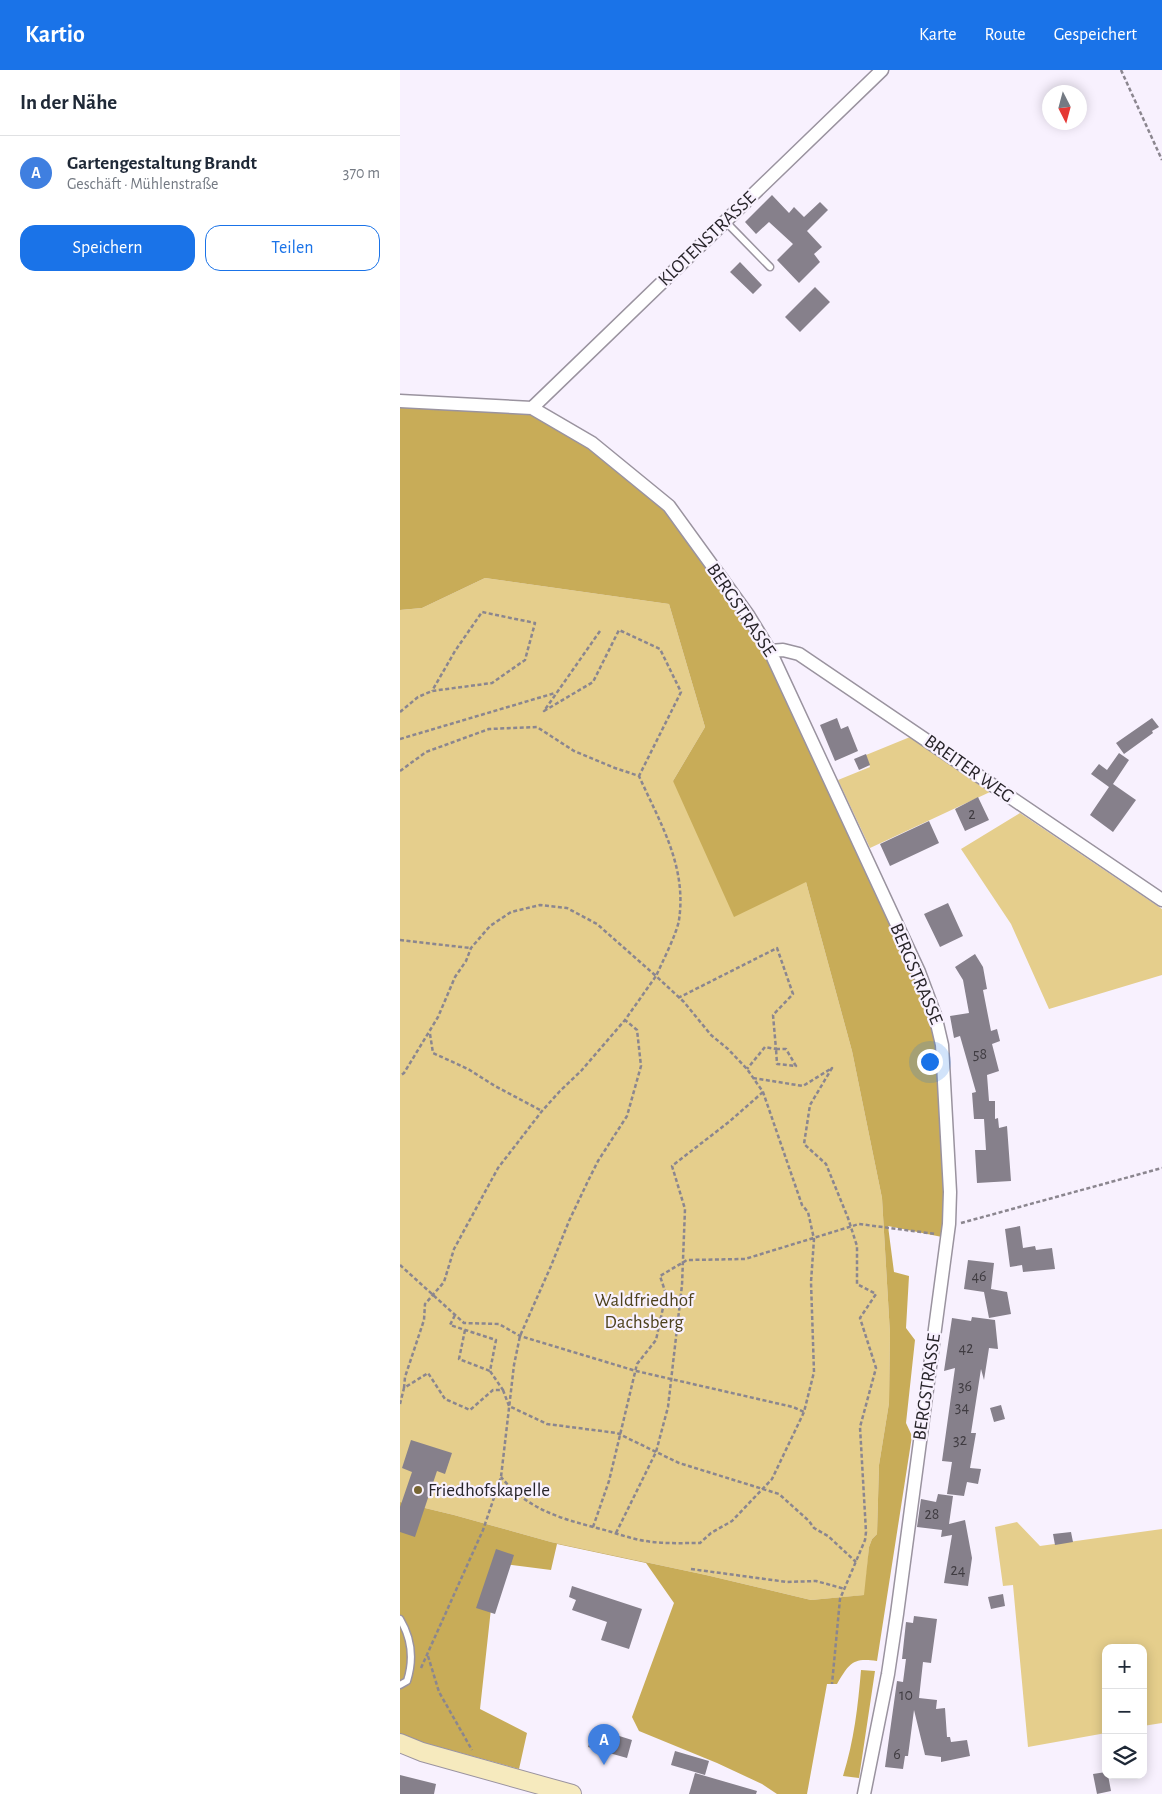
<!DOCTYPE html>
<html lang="de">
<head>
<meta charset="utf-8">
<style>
	body { margin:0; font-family:"Alegreya Sans",sans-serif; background:#f6f6f7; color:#1f2937 }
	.controls { position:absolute; right:15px; bottom:15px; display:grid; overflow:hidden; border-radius:10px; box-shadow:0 2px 12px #0003 }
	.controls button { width:45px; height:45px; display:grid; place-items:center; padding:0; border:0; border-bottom:1px solid #e0e1e3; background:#fff; color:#1f2937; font:25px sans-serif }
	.compass { position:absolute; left:642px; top:15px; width:45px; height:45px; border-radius:50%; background:#fff; box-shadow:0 2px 12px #0003; rotate:174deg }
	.you { position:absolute; left:529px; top:991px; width:18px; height:18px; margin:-12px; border:4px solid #fff; border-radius:50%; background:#1a73e8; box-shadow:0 0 0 8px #1a73e833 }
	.badge { display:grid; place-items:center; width:32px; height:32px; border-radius:50%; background:#1a73e8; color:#fff; font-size:16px; font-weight:700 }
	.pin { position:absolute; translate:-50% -41px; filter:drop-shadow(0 1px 2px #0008) }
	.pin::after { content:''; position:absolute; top:26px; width:18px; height:15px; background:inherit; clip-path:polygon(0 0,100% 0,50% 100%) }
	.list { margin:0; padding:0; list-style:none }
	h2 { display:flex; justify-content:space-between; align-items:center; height:65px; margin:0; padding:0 20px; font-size:21px }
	h2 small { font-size:16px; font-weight:400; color:#747a83 }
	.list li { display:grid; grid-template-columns:32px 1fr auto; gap:15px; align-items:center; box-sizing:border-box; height:75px; padding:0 20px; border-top:1px solid #e0e1e3 }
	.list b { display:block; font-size:19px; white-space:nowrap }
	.list p { margin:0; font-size:16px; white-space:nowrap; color:#747a83 }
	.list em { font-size:16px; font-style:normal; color:#747a83 }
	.actions { display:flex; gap:10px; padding:15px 20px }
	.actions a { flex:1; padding:11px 0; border:1px solid #1a73e8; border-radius:15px; text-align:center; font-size:18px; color:#1a73e8 }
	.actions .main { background:#1a73e8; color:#fff }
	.icon { flex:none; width:28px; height:28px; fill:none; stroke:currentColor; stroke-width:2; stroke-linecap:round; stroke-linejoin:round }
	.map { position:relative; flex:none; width:762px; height:1724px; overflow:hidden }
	header { display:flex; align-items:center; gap:30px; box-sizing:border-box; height:70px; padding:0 25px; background:#1a73e8; color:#fff }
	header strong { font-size:24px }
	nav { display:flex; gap:28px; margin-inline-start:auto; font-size:18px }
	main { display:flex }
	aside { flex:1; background:#fff }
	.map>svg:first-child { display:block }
	.green { fill:#e5ce8c }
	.forest { fill:#c8ac58 }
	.building { fill:#86808b }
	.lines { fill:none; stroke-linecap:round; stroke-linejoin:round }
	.lane-casing { stroke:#9a939f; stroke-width:9 }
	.street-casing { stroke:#9a939f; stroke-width:15 }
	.secondary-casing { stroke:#9a939f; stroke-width:20 }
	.path { stroke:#8b868f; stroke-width:2.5; stroke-dasharray:4 2.5; stroke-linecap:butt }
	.lane { stroke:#fff; stroke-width:6 }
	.street { stroke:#fff; stroke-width:12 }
	.secondary { stroke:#f6eabe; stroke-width:18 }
	.poi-dot { fill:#776634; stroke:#f8f1fe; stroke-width:2 }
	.labels { text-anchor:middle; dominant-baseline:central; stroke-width:4.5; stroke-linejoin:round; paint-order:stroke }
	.number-label { font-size:16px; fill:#403c42 }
	.street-label { font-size:19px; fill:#28252a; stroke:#f8f1fe }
	.park-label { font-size:19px; fill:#4d411d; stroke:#f8f1fe }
	.poi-label { font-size:19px; fill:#28252a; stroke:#f8f1fe; text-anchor:start }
</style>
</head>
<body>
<header>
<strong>Kartio</strong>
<nav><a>Karte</a><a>Route</a><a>Gespeichert</a></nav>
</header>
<main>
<aside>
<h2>In der Nähe<small></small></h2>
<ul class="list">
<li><span class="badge" style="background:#3f7fe0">A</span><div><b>Gartengestaltung Brandt</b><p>Geschäft · Mühlenstraße</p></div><em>370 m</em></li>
</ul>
<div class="actions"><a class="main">Speichern</a><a>Teilen</a></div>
</aside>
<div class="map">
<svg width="762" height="1724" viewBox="0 0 762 1724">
	<rect width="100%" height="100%" fill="#f8f1fe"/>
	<path class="green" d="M85 508 269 534 305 657 273 711 406 812 452 981 482 1128 490 1264 489 1333 479 1395 477 1464 472 1469 469 1477 465 1525 411 1530 306 1505 151 1472 54 1445 0 1432V540L22 538Z
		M510 667 590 722 470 778 438 710 470 697 466 685Z
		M620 743 762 839V905L649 939 611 854 561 779Z
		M617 1452 640 1476 762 1459V1653L743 1656V1578H706V1663L628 1677 613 1515 603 1516 595 1457Z"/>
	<path class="forest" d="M0 334 125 338 206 389 268 443 335 537 364 581 514 903 535 963 546 1122 542 1167 488 1156 494 1202 509 1206 506 1258 515 1270 506 1353 512 1366 477 1591C452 1587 449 1594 437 1614H427L407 1724H377L362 1714 317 1693 239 1661 232 1647 274 1533 246 1493 157 1474 151 1500 96 1493 80 1639 127 1663 119 1699 14 1670 0 1665V1432L54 1445 151 1472 306 1505 411 1530 464 1525 469 1477 472 1469 477 1464 479 1395 489 1333 490 1264 482 1128 452 981 406 812 334 847 273 711 305 657 269 534 85 508 22 538 0 540Z
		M461 1600 475 1601 459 1708 443 1706C454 1671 458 1636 461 1600Z"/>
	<path class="building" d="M372 125 389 143 394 137 404 147 420 132 428 140 407 161 422 177 414 184 420 192 399 213 377 190 393 174 369 152 356 164 345 152Z
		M340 192 362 215 353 224 330 202Z
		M415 217 430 232 400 262 385 247Z
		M437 648 441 659 448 656 458 681 435 691 420 655Z
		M752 648 759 657 752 661 753 663 724 684 716 673Z
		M719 683 729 690 713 714 736 730 713 762 690 745 709 717 691 704 699 694 707 700Z
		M466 684 470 695 459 700 454 689Z
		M578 727 589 750 565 761 555 739Z
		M529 751 539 773 490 796 480 774Z
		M548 833 563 866 540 877 524 844Z
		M575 884 583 897 587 919 583 920 591 961 597 959 600 971 592 974 599 1001 587 1005 589 1031H595V1049L598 1048 599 1058 607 1056 611 1111 577 1113 575 1080H586L584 1049H574L572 1023 576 1022 560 966 554 968 550 946 569 943 563 910 555 897Z
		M620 1156 623 1178 635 1176 636 1180 652 1178 655 1199 623 1202 622 1195 610 1197 605 1159Z
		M568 1190 594 1193 591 1219 607 1222 611 1244 589 1248 584 1222 564 1219Z
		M572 1247 595 1250 598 1279 589 1278 584 1310 581 1299 571 1363H576L570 1398 581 1399 578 1414 567 1412 564 1426 547 1424 552 1392 542 1391 555 1298 544 1301 552 1248 571 1251Z
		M601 1335 605 1349 594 1352 590 1338Z
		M11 1370 52 1383 45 1404 37 1401 15 1467 0 1462V1437L12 1402 2 1398Z
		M538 1424 553 1426 549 1454 565 1450 572 1488 568 1516 544 1513 552 1465 541 1467 542 1460 517 1457 521 1429 536 1432Z
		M671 1462 673 1472 655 1475 653 1464Z
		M96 1479 114 1485 95 1544 76 1538Z
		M172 1516 242 1539 229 1579 201 1570 207 1552 172 1540 176 1530 169 1527Z
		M603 1524 605 1536 591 1539 588 1527Z
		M514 1546 537 1549 531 1593 523 1592 519 1628 537 1630 536 1639 545 1638 547 1667H550L551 1672 567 1670 570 1686 541 1692V1687L525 1685 514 1640 508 1686H505L503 1699 485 1697 497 1611 503 1612 506 1589H502L506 1552 513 1553Z
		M192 1663 212 1668 213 1664 232 1670 227 1688 188 1677Z
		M275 1681 309 1691 305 1705 271 1695Z
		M706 1702V1705H708L711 1721 697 1724 693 1704Z
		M295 1703 357 1721 356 1724H289Z
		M0 1705 36 1714 34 1724H0Z"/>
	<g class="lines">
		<defs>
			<path id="lane" d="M325 151 370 197
				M0 1549C12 1569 14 1589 7 1611L0 1615"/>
			<path id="street" d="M0 331 132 338 192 373 269 436 348 545 370 581 519 902 535 945 542 975 550 1122 549 1154 497 1544 488 1604 464 1724
				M132 338 482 0
				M370 581 383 580 399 584 762 830"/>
			<path id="secondary" d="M0 1673 22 1682 172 1724"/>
		</defs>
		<use href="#lane" class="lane-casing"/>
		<use href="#street" class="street-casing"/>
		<use href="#secondary" class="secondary-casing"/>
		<path class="path" d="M721 0 762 90
			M200 561 144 641 193 612 219 560 260 579 281 622 239 706
			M0 642 18 627 32 621 92 613 125 590 135 553 82 542 55 581 32 621
			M0 669 155 623
			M0 701 26 682 89 659 137 657 174 681 215 698 239 706C260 753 287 796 279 850 277 863 262 893 256 906L197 854 167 838 140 835 111 842 90 856 71 878 66 891 55 907 38 947 4 1003 0 1006
			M0 870 70 878
			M278 928 377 878 393 924 373 945 376 979 365 977 347 999
			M30 964 33 983 68 999 95 1016 142 1041
			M376 979H386L396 996 377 994Z
			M353 1008 403 1016 432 998 410 1035 404 1074 426 1094 448 1148 457 1176V1214L476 1224 460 1248 476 1298 460 1357 466 1462 465 1470 440 1529 432 1614
			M561 1153 762 1098
			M0 1195 64 1253 99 1254 120 1266 236 1301 393 1337 404 1342
			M65 1260 59 1289 90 1301
			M4 1318 5 1307 24 1250 25 1234 44 1212 54 1179 98 1098 142 1041 160 1021 181 1001 225 950 256 906 284 932 311 965 328 979 347 999 363 1022 402 1135 408 1142 414 1169 411 1212 414 1302 404 1342 372 1409 332 1451 311 1463 300 1473C282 1473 263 1474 246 1471 231 1469 216 1463 201 1459 162 1449 128 1440 101 1407
			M103 1320 109 1336 147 1354 217 1363 279 1393 379 1424 409 1451 414 1458 428 1466 456 1492
			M0 1334 4 1318 28 1303 45 1329 70 1340 93 1320H103L90 1301 96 1270 50 1255 55 1245
			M193 1457 209 1411 237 1294 256 1270 266 1224 260 1206 287 1190 345 1189 459 1154 536 1164
			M216 1463 256 1382 268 1337 282 1215 285 1139 272 1096 330 1051 363 1022
			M291 1499 387 1512 416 1511 445 1519
			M28 1586 39 1622 72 1680
			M21 1598 83 1460 101 1407 114 1295 120 1266 151 1196 169 1151 188 1111 198 1091 227 1046 241 996 237 960 225 950"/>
		<use href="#lane" class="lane"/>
		<use href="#street" class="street"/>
		<use href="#secondary" class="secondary"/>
	</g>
	<circle class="poi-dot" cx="18" cy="1420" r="5"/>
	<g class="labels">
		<g class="number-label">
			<text x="572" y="744">2</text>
			<text x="580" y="984">58</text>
			<text x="579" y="1206">46</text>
			<text x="566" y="1278">42</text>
			<text x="565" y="1316">36</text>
			<text x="562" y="1337">34</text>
			<text x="560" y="1370">32</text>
			<text x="532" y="1444">28</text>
			<text x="558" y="1500">24</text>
			<text x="506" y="1625">10</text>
			<text x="497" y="1684">6</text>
		</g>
		<g class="street-label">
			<text transform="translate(307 169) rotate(-44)">KLOTENSTRASSE</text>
			<text transform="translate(341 540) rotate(56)">BERGSTRASSE</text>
			<text transform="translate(569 699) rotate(35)">BREITER WEG</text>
			<text transform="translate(516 904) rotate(67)">BERGSTRASSE</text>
			<text transform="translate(527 1317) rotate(-82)">BERGSTRASSE</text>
		</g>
		<g class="park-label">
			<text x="244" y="1230">Waldfriedhof<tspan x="244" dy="22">Dachsberg</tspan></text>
		</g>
		<g class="poi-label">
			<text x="28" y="1420">Friedhofskapelle</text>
		</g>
	</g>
</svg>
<div class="controls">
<button>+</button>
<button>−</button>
<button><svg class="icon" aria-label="layers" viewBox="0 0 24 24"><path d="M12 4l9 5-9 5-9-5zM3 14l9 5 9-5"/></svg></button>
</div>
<svg class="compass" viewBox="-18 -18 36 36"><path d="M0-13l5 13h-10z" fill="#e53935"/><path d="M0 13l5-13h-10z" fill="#747a83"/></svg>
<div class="you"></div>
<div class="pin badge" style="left:204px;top:1695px;background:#3f7fe0">A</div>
</div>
</main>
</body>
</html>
